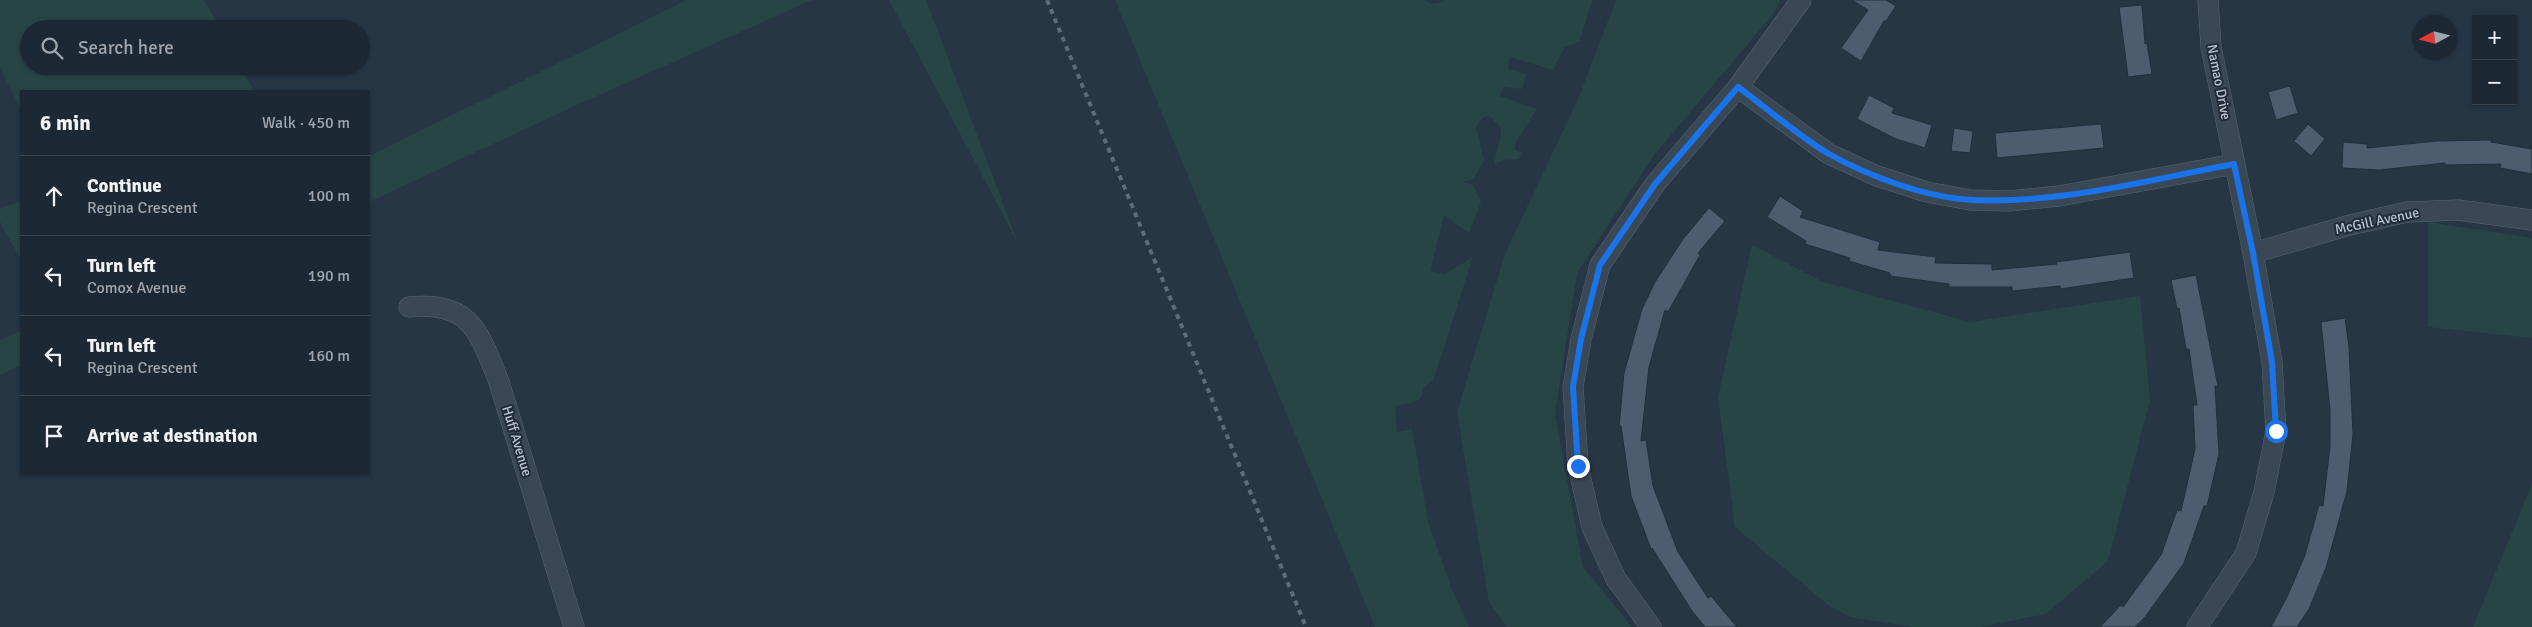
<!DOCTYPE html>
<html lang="en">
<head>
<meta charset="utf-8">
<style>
	body { margin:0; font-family:Signika,sans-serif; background:#25303c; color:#f1f3f6 }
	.controls { position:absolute; right:15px; top:15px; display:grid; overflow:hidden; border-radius:0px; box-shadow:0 1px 4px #0004 }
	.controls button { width:45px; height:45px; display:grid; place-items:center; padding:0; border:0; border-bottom:1px solid #3a444f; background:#1c2834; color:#f1f3f6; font:25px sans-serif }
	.compass { position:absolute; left:2412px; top:15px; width:45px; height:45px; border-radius:50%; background:#1c2834; box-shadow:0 1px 4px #0004; rotate:263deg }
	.stop { position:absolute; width:15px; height:15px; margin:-11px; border:4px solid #1a73e8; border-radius:50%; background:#fff }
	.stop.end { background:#1a73e8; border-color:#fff; box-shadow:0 1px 5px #0008 }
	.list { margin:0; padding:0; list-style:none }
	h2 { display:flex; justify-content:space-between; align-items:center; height:65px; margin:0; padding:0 20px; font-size:21px }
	h2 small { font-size:16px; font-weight:400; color:#a0a6ac }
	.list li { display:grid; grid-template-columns:32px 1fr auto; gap:15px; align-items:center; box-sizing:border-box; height:80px; padding:0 20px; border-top:1px solid #3a444f }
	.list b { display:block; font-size:19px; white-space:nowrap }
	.list p { margin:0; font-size:16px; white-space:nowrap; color:#a0a6ac }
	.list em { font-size:16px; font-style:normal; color:#a0a6ac }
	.icon { flex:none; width:28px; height:28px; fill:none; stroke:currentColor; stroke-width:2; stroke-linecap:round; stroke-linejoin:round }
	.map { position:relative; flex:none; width:2532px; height:627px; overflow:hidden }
	.search { position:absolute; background:#1c2834; box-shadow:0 1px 4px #0004; left:20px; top:20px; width:350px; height:55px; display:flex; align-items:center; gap:12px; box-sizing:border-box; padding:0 18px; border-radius:28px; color:#a0a6ac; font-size:19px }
	.panel { position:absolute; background:#1c2834; box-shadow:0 1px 4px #0004; left:20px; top:90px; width:350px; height:385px; border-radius:0px }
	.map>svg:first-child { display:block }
	.green { fill:#284546 }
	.building { fill:#4c5d6f; stroke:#212f3c }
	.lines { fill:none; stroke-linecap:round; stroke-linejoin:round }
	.minor-casing { stroke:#596572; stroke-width:21 }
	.minor { stroke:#3a4855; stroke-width:20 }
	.rail { stroke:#5c6c7c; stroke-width:4; stroke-dasharray:5 5; stroke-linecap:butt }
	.route { stroke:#1a73e8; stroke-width:6 }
	.labels { text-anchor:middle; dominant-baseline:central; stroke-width:4; stroke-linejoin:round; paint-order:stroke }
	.street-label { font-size:14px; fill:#b8c2ce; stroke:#1f2d3a }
</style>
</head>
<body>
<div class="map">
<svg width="2532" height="627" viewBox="0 0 2532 627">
	<rect width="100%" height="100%" fill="#263645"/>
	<path class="green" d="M0 0H204L220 29H29V66H240L254 91H21V110L0 68Z
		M687 0H812L570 108 369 202V156Z
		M889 0H926L1018 243Z
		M1115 0H1426L1430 4 1443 2 1444 0H1592L1580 41 1564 48 1553 70 1510 57 1508 69 1526 74 1522 89 1504 87 1500 96 1537 109 1516 142 1515 150 1522 153 1518 159 1504 160 1495 164C1495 151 1501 140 1501 127L1489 116 1482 118 1476 127 1484 160 1474 179 1462 182 1473 185 1481 202 1469 233 1444 215 1430 271 1445 274 1473 257 1433 381 1424 387 1421 398 1415 402 1395 406 1397 432 1412 429 1428 522 1451 587 1469 627H1375Z
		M1616 0H1781L1773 14 1655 154 1577 273 1555 414 1583 567 1632 627H1507L1489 602 1457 412 1505 254 1578 99Z
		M21 201V260L0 222V209Z
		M2428 222 2532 238V338L2428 327Z
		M1752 245 1823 282 1970 322 2140 296 2150 400 2108 561 2046 614 1980 627H1913L1850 617 1828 605 1735 527 1718 397Z
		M21 331V365L0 375V340Z
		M2532 484V627H2473Z"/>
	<path class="building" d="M1852 0H1886L1896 6 1886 21H1884L1861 61 1841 48 1868 10Z
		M2142 5 2145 44 2147 43 2152 74 2128 77 2119 7Z
		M2290 86 2298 113 2276 120 2268 92Z
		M1869 95 1894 108 1892 113 1932 125 1925 148 1896 139 1857 119Z
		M2101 124 2104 148 1997 158 1995 133Z
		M2308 124 2325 139 2311 156 2294 141Z
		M1954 128 1973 131 1970 153 1951 151Z
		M2491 140V142L2532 149V174L2500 168 2501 164 2445 165V163L2379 170 2342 168 2343 142 2367 144V148L2437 141Z
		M1780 196 1803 211 1800 217 1880 242 1878 250 1936 257 1935 263 1992 264V270L2057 264 2056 262 2130 252 2134 278 2060 289V286L2012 291V287H1949V284L1890 276V273L1849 261 1850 258 1805 244 1806 241 1767 217Z
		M1709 208 1725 221 1698 253 1700 255 1668 312 1665 310 1649 367 1641 441 1646 440 1653 486 1678 552 1708 598 1711 596 1737 627H1705L1692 611 1652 548 1651 549 1631 496 1621 426H1619L1624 373 1642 309 1655 282 1683 239Z
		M2196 275 2218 386H2215L2219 454 2207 506H2204L2184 563 2145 617 2135 627H2100L2121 605 2123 607 2161 555 2177 510 2181 511 2195 449 2193 405H2197L2189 349H2186L2179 308 2177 309 2171 280Z
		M2345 318 2349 347 2353 434 2347 491 2326 568 2309 609 2297 627H2271L2288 595 2305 555 2319 505 2323 506 2330 446V410L2321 322Z"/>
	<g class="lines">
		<defs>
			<path id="minor" d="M1738 87 1829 154 1877 176 1927 192 1970 200 2009 201 2059 196 2235 164
				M2253 253 2350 225 2407 212 2458 210 2532 220
				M409 307C471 301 479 332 499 382L574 627
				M1651 627 1616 579 1592 527 1578 466 1573 387 1581 339 1600 265 1655 184 1738 87 1801 0
				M2197 627 2246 553 2264 492 2276 431 2272 362 2253 253 2211 47 2208 0"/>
		</defs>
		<use href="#minor" class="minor-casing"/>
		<use href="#minor" class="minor"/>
		<path class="rail" d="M1047 0 1306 627"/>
	</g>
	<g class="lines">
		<path class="route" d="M1578 466 1573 387 1581 339 1600 265 1655 184 1738 87C1768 109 1797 135 1829 154 1868 176 1927 198 1973 200 2060 204 2149 180 2234 164L2253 253 2272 362 2276 431"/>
	</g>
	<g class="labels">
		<g class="street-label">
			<text transform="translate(2219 82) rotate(79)">Namao Drive</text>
			<text transform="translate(2377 221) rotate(-12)">McGill Avenue</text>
			<text transform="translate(517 441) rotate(73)">Huff Avenue</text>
		</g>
	</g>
</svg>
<div class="controls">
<button>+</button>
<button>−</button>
</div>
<svg class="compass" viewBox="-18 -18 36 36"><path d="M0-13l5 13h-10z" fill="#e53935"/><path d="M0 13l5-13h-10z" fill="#a0a6ac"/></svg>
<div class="stop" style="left:2276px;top:431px"></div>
<div class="stop end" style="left:1578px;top:466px"></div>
<div class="search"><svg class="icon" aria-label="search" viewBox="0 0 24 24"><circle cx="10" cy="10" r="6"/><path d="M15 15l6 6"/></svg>Search here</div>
<section class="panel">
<h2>6 min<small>Walk · 450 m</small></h2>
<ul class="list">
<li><svg class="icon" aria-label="ahead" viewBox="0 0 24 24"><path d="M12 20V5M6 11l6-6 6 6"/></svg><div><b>Continue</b><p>Regina Crescent</p></div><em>100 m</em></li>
<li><svg class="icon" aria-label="left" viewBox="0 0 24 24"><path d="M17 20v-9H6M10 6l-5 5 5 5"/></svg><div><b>Turn left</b><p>Comox Avenue</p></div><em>190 m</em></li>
<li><svg class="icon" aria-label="left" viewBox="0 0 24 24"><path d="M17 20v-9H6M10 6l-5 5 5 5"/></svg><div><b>Turn left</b><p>Regina Crescent</p></div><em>160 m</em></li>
<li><svg class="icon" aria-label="arrive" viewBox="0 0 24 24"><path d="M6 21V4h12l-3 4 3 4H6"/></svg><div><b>Arrive at destination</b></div></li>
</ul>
</section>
</div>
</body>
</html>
